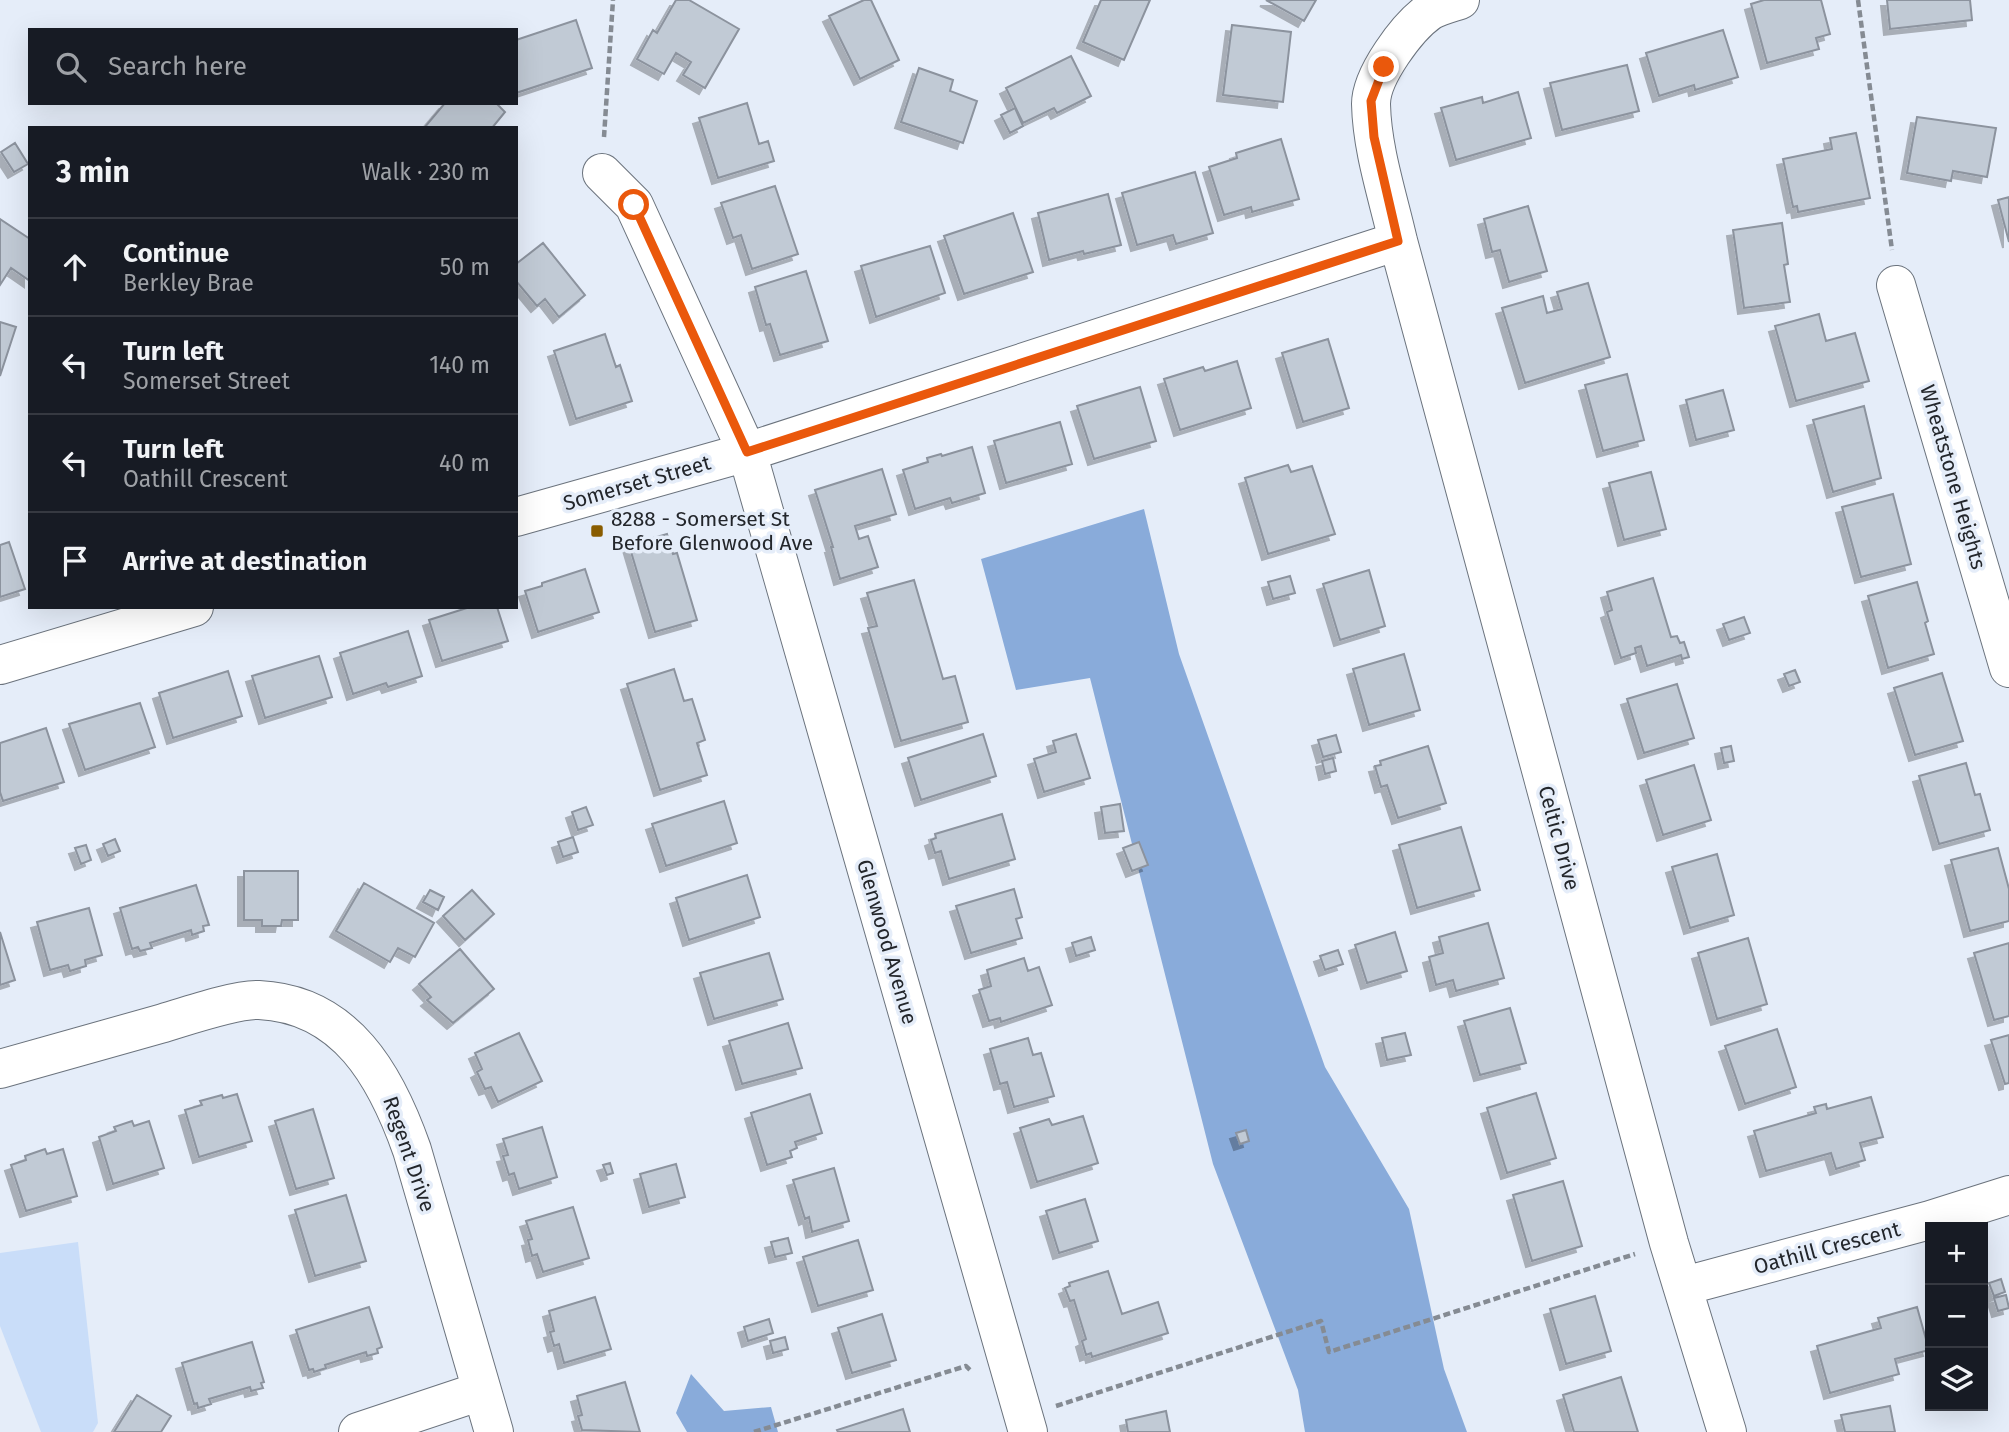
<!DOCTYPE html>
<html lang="en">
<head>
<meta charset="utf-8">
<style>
	body { margin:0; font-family:"Fira Sans",sans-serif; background:#20242c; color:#f1f3f6 }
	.controls { position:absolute; right:21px; bottom:21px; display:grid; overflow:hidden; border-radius:0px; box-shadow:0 7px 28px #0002 }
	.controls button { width:63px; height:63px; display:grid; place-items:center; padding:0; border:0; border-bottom:2px solid #363941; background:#171b24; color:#f1f3f6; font:35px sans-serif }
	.stop { position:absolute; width:21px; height:21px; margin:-16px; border:5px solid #ea580c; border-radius:50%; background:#fff }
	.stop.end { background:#ea580c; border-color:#fff; box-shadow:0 2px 7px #0008 }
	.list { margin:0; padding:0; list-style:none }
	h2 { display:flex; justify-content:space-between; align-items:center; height:91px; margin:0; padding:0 28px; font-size:30px }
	h2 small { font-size:23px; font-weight:400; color:#9ea1a6 }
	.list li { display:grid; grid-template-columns:46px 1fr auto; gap:21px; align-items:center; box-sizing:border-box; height:98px; padding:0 28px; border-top:2px solid #363941 }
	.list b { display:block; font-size:26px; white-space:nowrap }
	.list p { margin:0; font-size:23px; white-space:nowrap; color:#9ea1a6 }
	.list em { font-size:23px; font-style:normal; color:#9ea1a6 }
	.icon { flex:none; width:38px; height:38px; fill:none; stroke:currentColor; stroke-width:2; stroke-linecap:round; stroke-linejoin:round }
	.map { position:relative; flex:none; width:2009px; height:1432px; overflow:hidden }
	.search { position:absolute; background:#171b24; box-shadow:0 7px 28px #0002; left:28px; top:28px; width:490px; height:77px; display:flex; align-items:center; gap:18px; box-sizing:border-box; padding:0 24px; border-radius:0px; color:#9ea1a6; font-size:26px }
	.panel { position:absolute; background:#171b24; box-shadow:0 7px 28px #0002; left:28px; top:126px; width:490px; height:483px; border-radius:0px }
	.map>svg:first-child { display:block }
	.green { fill:#c9ddf9 }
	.forest { fill:#89abda }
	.building { fill:#c1cad5; stroke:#8c939e; stroke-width:2; filter:url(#shadow) }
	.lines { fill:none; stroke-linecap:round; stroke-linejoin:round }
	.street-casing { stroke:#6b737d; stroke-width:40 }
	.path { stroke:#858b93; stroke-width:4.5; stroke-dasharray:7 3.5; stroke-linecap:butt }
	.street { stroke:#fff; stroke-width:38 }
	.route { stroke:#ea580c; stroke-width:9 }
	.poi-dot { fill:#895c00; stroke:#e5edf9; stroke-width:2.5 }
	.labels { text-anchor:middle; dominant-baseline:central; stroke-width:7; stroke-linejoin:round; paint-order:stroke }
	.street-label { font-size:21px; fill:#23262b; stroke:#e5edf9 }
	.poi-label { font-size:21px; fill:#23262b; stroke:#e5edf9; text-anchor:start }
</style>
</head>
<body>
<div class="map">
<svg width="2009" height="1432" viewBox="0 0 2009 1432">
	<defs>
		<filter id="shadow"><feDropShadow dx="-6" dy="6" stdDeviation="0" flood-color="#0004"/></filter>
	</defs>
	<rect width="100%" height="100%" fill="#e5edf9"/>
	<path class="green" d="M78 1242 98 1423 93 1432H41L0 1326V1253Z"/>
	<path class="forest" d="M1144 509 1179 654 1325 1067 1409 1209 1444 1369 1467 1432H1305L1298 1390 1213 1164 1090 678 1016 690 981 559Z
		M691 1374 724 1411 771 1407 778 1432H687L676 1413Z"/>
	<path class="building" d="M676 0H689L739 29 705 88 683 75 691 62 676 53 664 74 637 59 653 30 657 33Z
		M864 0H871L899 60 860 79 829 16Z
		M1101 0H1150L1124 60 1083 42Z
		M1266 0H1316L1304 21Z
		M1764 0H1821L1830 34 1816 38 1819 49 1767 63 1751 4Z
		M1887 0H1970L1972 20 1890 29Z
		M576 20 592 68 516 93V40Z
		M1232 25 1291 32 1283 102 1223 95Z
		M1723 30 1738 77 1695 90 1694 85 1659 96 1646 53Z
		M1071 56 1091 96 1057 113 1054 108 1023 123 1006 88Z
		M1627 65 1639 111 1562 130 1550 83Z
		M919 68 953 80 950 91 977 101 963 143 901 122Z
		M1518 92 1531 138 1456 160 1441 108 1482 97 1483 103Z
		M445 103H496L505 112 492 128H424Z
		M747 103 759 144 768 141 774 161 718 178 699 118Z
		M1015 108 1023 126 1010 133 1001 115Z
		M1917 117 1996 128 1987 177 1953 171 1951 181 1907 173Z
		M1856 133 1870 198 1798 212 1797 206 1793 207 1783 159 1832 149 1830 138Z
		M1281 139 1299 199 1252 212 1251 207 1224 215 1209 167 1237 158 1236 153Z
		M15 143 28 164 14 172 1 152Z
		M1195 172 1213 233 1176 244 1173 235 1137 245 1122 193Z
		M775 186 798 254 752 269 741 235 733 238 721 203Z
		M1108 194 1121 245 1084 254 1083 251 1049 260 1038 213Z
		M2009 197V242L1998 200Z
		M1528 206 1547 271 1509 282 1500 250 1492 252 1484 219Z
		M1013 213 1033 272 964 294 944 236Z
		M0 219 30 239V281L11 268 0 285Z
		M1782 223 1788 264 1784 265 1790 302 1744 308 1733 230Z
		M543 243 585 295 559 317 545 299 537 306 516 281V264Z
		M930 246 945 293 876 317 861 266Z
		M806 271 828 341 780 355 770 324 766 325 755 287Z
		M1588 283 1610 357 1525 383 1502 308 1543 296 1547 313 1562 309 1557 292Z
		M1819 314 1826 341 1855 333 1869 381 1796 401 1775 326Z
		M0 322 16 327 0 376Z
		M605 334 616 367 620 365 632 401 576 419 554 351Z
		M1328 339 1349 408 1303 422 1282 353Z
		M1237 361 1251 408 1180 430 1164 379 1203 367 1205 371Z
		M1627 374 1644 440 1603 451 1585 385Z
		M1140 387 1156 441 1094 459 1077 406Z
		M1723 390 1734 430 1696 440 1686 400Z
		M1864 406 1881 478 1833 492 1813 420Z
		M1060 422 1072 464 1006 483 994 441Z
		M972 447 985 493 952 503 950 498 915 509 903 470 928 462 927 458 941 454 942 456Z
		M1288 465 1291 472 1312 466 1335 534 1268 554 1245 478Z
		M882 469 896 514 855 526 859 539 868 536 878 567 840 579 831 547H833L815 490Z
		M1651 472 1666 529 1624 540 1609 483Z
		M1893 494 1911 564 1861 577 1842 507Z
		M667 534 673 554 677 553 697 620 655 632 629 545Z
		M9 542 25 589 0 597V545Z
		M585 569 599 612 538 632 525 591 542 586V583Z
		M1369 570 1385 626 1340 640 1323 584Z
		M1290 576 1295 593 1273 599 1268 582Z
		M1653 578 1671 637 1677 636 1680 643 1684 642 1689 657 1682 659 1681 655 1647 666 1641 646 1635 648 1636 653 1621 658 1607 612 1612 610 1607 592Z
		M914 580 943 679 955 676 968 722 901 741 868 628 877 626 867 593Z
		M1917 582 1928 621 1925 623 1934 654 1888 668 1868 596Z
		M470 607H497L508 641 442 661 429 620Z
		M1744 617 1750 633 1729 640 1723 624Z
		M408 631 422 676 388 687 386 683 353 694 340 653Z
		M1404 654 1420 710 1369 725 1353 669Z
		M319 656 332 697 265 718 252 676Z
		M674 669 684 701 692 699 705 740 697 743 707 775 660 790 627 684Z
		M1795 670 1800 682 1789 686 1784 674Z
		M228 671 242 716 173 738 159 693Z
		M1942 673 1963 741 1915 755 1894 688Z
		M1677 684 1694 738 1644 753 1627 699Z
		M140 703 155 747 85 770 69 724Z
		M46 728 64 782 3 801 0 792V743Z
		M983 734 996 776 921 800 908 758Z
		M1076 734 1090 778 1044 792 1034 759 1056 752 1053 741Z
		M1336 735 1341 752 1323 757 1318 740Z
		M1428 746 1446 803 1398 818 1387 785 1381 787 1375 766 1381 765 1380 761Z
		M1731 746 1734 761 1724 763 1721 748Z
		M1333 758 1336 771 1325 774 1322 761Z
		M1966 763 1975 795 1980 794 1990 830 1939 844 1919 776Z
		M1694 765 1711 820 1663 835 1646 780Z
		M724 801 737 843 666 866 652 824Z
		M1120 804 1124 831 1105 833 1101 807Z
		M586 807 593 825 578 830 572 812Z
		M1002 814 1015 859 949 879 941 851 935 853 931 840 936 838 935 834Z
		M1461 827 1480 890 1417 908 1399 845Z
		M573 837 578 852 563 857 558 842Z
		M115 839 120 851 108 856 103 844Z
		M1139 842 1148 865 1132 871 1123 848Z
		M86 845 91 860 81 864 75 848Z
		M1998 848 2009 889V921L1970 931 1951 860Z
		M1717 854 1734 915 1690 928 1672 867Z
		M244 871H298V920H282L281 926H262V920H244Z
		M747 875 760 917 689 940 676 898Z
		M364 883 434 923 415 957 398 948 390 962 336 931Z
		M196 885 209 925 203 926 204 931 192 935 191 930 150 943 152 948 140 951 138 947 132 949 120 908Z
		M1014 889 1022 917 1016 919 1022 938 971 953 956 906Z
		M430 890 444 897 438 910 423 902Z
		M472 890 494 914 465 940 443 916Z
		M89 908 102 955 85 960 86 966 70 971 68 965 50 970 37 922Z
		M1488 923 1504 978 1456 991 1453 980 1436 985 1429 957 1443 953 1439 937Z
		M0 932 15 980 0 985Z
		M1395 932 1407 971 1367 983 1355 945Z
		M1091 937 1095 950 1076 956 1072 943Z
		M1748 938 1767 1004 1717 1019 1698 953Z
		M2009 943V1016L1994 1020 1974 953Z
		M460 949 494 989 453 1023 427 1000 431 997 419 984Z
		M1338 950 1343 964 1325 970 1320 956Z
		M769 953 783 999 714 1019 700 973Z
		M1024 958 1028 971 1039 967 1052 1005 1001 1022 1000 1018 989 1021 979 990 991 986 987 970Z
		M1510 1008 1526 1063 1480 1075 1464 1021Z
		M788 1023 802 1068 742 1084 729 1041Z
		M1777 1029 1796 1087 1745 1104 1725 1046Z
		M519 1033 542 1081 498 1102 491 1087 485 1089 477 1072 482 1069 475 1053Z
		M1405 1033 1411 1055 1387 1060 1382 1038Z
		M2009 1035V1083L2005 1084 1991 1040Z
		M1028 1038 1033 1055 1041 1053 1054 1096 1014 1107 1007 1082 1000 1084 990 1049Z
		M1536 1093 1556 1158 1507 1173 1487 1108Z
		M237 1094 252 1141 199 1157 185 1110 202 1105 200 1101 222 1095 223 1098Z
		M810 1094 822 1133 795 1142 797 1148 790 1151 792 1157 767 1165 751 1113Z
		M1871 1097 1883 1137 1860 1143 1865 1160 1836 1169 1831 1153 1766 1171 1754 1131 1816 1113 1814 1107 1826 1104 1827 1109Z
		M313 1109 334 1178 296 1189 275 1121Z
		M1083 1116 1098 1163 1037 1182 1020 1128 1049 1119 1052 1125Z
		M132 1121 134 1126 149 1121 164 1168 113 1184 99 1137 116 1131 114 1127Z
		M542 1127 557 1177 519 1189 514 1173 509 1175 503 1156 508 1155 503 1139Z
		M1246 1130 1249 1141 1240 1144 1236 1133Z
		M45 1149 47 1154 63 1149 77 1196 26 1211 11 1165 26 1160 25 1156Z
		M610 1163 613 1173 607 1175 603 1165Z
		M676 1164 685 1197 649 1207 640 1174Z
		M834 1168 849 1221 812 1232 809 1217 805 1219 793 1180Z
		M1563 1181 1582 1246 1532 1261 1513 1195Z
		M346 1195 366 1261 315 1276 295 1210Z
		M1085 1199 1098 1241 1059 1253 1046 1211Z
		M573 1207 589 1258 543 1272 537 1254 532 1256 528 1240 532 1239 526 1221Z
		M788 1238 792 1253 775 1257 771 1242Z
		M858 1240 873 1290 818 1306 803 1257Z
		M1108 1271 1122 1314 1158 1302 1168 1333 1092 1357 1091 1353 1086 1355 1082 1341 1086 1339 1074 1300 1070 1301 1065 1288 1070 1286 1069 1283Z
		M2001 1279 2005 1292 1994 1296 1989 1283Z
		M2006 1295 2009 1308 1998 1311 1994 1298Z
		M1595 1296 1611 1351 1566 1364 1550 1309Z
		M595 1297 611 1349 564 1363 559 1344 554 1346 550 1332 554 1331 549 1311Z
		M369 1307 382 1347 377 1349 378 1353 367 1356 366 1352 325 1365 326 1368 314 1372 313 1369 309 1370 296 1330Z
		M1917 1307 1929 1350 1895 1359 1899 1374 1830 1393 1817 1346 1881 1328 1878 1318Z
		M882 1314 896 1360 852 1373 838 1328Z
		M769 1319 773 1333 748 1341 744 1327Z
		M785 1337 788 1349 773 1353 770 1341Z
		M252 1342 264 1382 261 1383 263 1388 251 1391 250 1387 209 1399 211 1404 198 1408 197 1403 194 1404 182 1363Z
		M1621 1377 1638 1432H1574L1563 1395Z
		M625 1382 640 1432 582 1430 578 1416 582 1415 577 1396Z
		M137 1395 171 1416 161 1432H114Z
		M1890 1406 1895 1432H1845L1841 1415Z
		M903 1409 910 1432H838L837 1430Z
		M1166 1411 1170 1432H1128L1126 1420Z"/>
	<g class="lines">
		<defs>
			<path id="street" d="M1460 0C1451 3 1439 6 1430 11 1407 27 1371 76 1371 104 1372 150 1388 197 1398 241L1669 1243 1727 1432
				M602 173 634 205 747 452 1028 1432
				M1896 285 2009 668
				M516 517 747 452 1398 241
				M0 665 194 607
				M0 1069C53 1054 107 1039 160 1024 184 1017 235 999 259 1000 346 1004 386 1076 412 1150L494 1432
				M1684 1286 1930 1220 2009 1195
				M358 1432 481 1391"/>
		</defs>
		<use href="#street" class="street-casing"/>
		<path class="path" d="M1858 0 1892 250
			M604 137 613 0
			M1056 1406 1321 1321 1329 1352 1635 1254
			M754 1432 966 1366 971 1371"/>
		<use href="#street" class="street"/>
	</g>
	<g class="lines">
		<path class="route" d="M634 205 747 452 1398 241 1374 137 1371 101 1384 67"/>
	</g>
	<rect class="poi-dot" x="590" y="524" width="14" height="14" rx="3.5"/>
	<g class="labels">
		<g class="street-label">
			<text transform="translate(1953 477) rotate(74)">Wheatstone Heights</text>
			<text transform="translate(637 483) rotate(-16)">Somerset Street</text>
			<text transform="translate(1559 838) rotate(75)">Celtic Drive</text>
			<text transform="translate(887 942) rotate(74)">Glenwood Avenue</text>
			<text transform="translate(409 1154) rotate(71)">Regent Drive</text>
			<text transform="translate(1827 1248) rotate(-15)">Oathill Crescent</text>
		</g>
		<g class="poi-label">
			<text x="611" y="519">8288 - Somerset St<tspan x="611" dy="24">Before Glenwood Ave</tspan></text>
		</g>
	</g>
</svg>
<div class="controls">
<button>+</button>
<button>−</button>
<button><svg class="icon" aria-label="layers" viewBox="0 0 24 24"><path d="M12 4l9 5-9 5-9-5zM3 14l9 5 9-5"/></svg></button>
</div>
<div class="stop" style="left:634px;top:205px"></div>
<div class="stop end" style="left:1384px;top:67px"></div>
<div class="search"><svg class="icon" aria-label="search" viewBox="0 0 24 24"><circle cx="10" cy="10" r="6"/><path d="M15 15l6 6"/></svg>Search here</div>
<section class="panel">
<h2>3 min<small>Walk · 230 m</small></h2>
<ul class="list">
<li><svg class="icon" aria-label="ahead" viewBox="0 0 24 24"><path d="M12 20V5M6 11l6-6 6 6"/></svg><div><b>Continue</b><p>Berkley Brae</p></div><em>50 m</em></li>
<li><svg class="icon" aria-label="left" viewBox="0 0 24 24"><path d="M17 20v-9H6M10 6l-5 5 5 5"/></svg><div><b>Turn left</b><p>Somerset Street</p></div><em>140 m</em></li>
<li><svg class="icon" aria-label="left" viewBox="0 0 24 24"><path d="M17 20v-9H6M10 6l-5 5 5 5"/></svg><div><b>Turn left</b><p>Oathill Crescent</p></div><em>40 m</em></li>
<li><svg class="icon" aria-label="arrive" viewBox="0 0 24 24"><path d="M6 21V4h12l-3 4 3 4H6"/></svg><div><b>Arrive at destination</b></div></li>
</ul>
</section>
</div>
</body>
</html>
